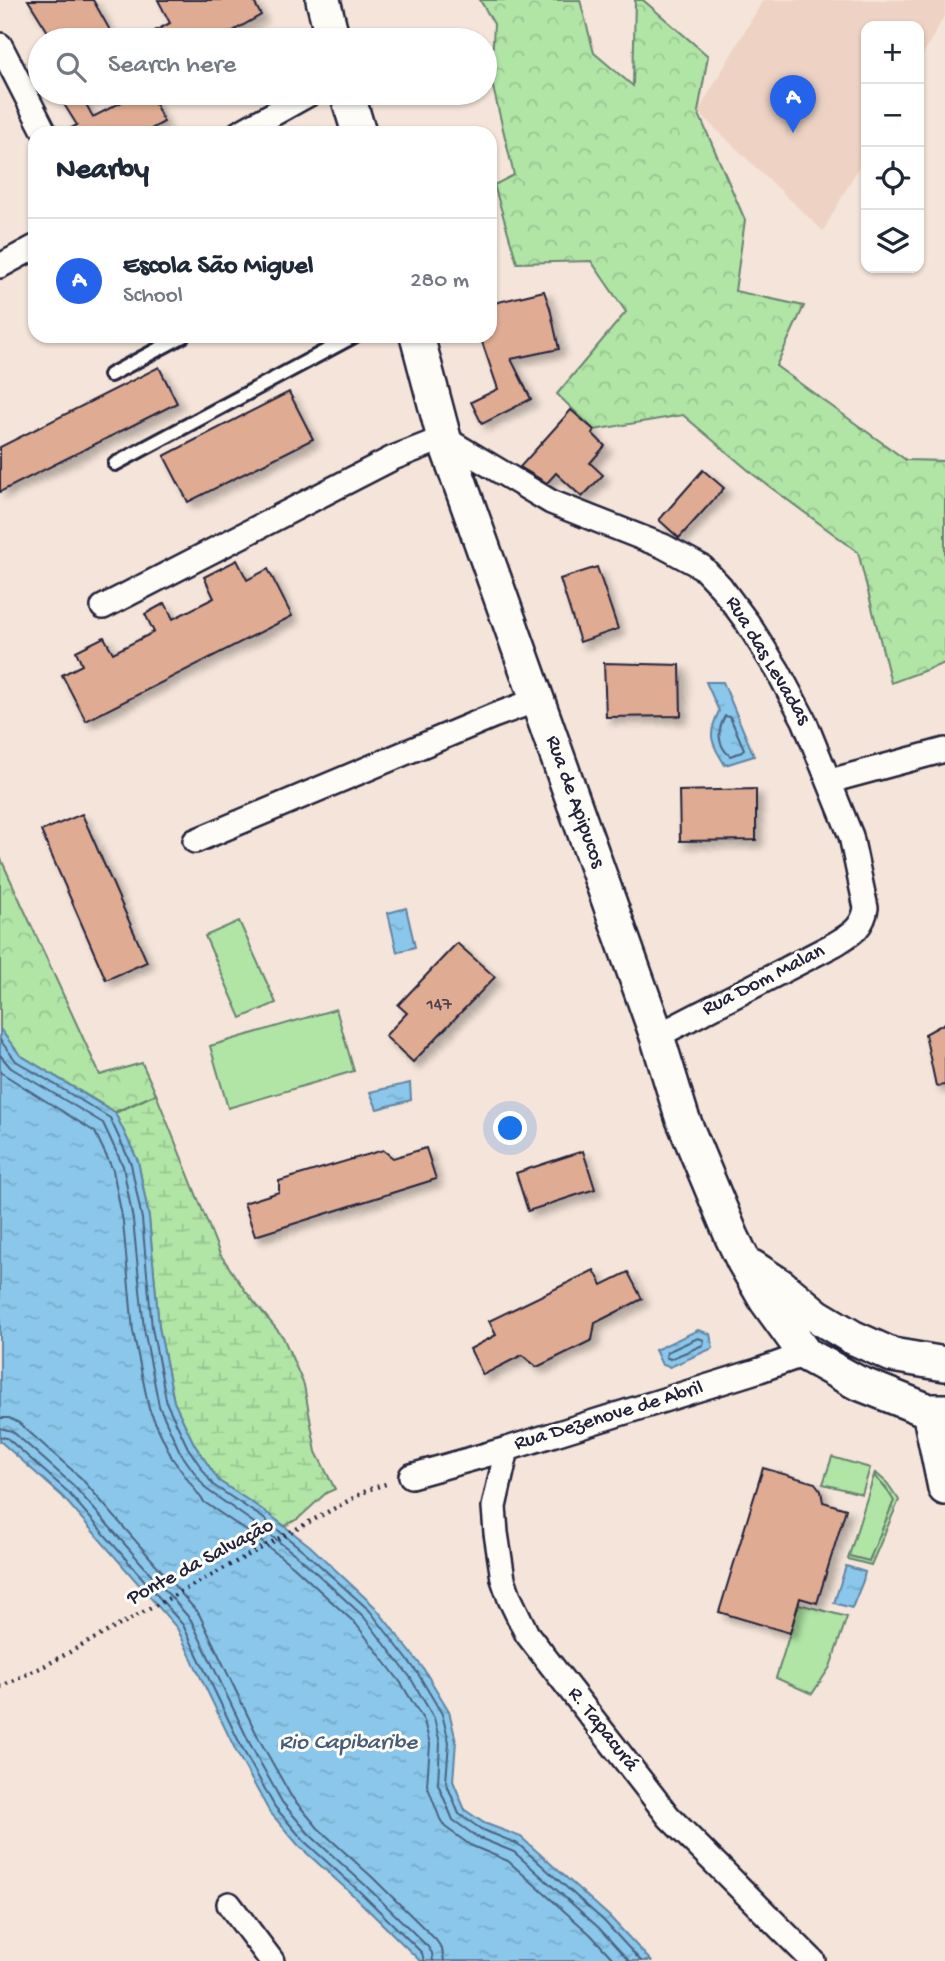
<!DOCTYPE html>
<html lang="en">
<head>
<meta charset="utf-8">
<style>
	body { margin:0; font-family:"Gochi Hand",sans-serif; background:#f6f6f7; color:#1f2937 }
	.controls { position:absolute; right:21px; top:21px; display:grid; overflow:hidden; border-radius:14px; box-shadow:0 2px 5px #0004 }
	.controls button { width:63px; height:63px; display:grid; place-items:center; padding:0; border:0; border-bottom:2px solid #e0e1e3; background:#fff; color:#1f2937; font:35px sans-serif }
	.you { position:absolute; left:511px; top:1129px; width:24px; height:24px; margin:-18px; border:5px solid #fff; border-radius:50%; background:#1a73e8; box-shadow:0 0 0 10px #1a73e833 }
	.badge { display:grid; place-items:center; width:46px; height:46px; border-radius:50%; background:#2563eb; color:#fff; font-size:23px; font-weight:700 }
	.pin { position:absolute; translate:-50% -58px; filter:drop-shadow(0 2px 4px #0008) }
	.pin::after { content:''; position:absolute; top:37px; width:24px; height:21px; background:inherit; clip-path:polygon(0 0,100% 0,50% 100%) }
	.list { margin:0; padding:0; list-style:none }
	h2 { display:flex; justify-content:space-between; align-items:center; height:91px; margin:0; padding:0 28px; font-size:30px }
	h2 small { font-size:23px; font-weight:400; color:#747a83 }
	.list li { display:grid; grid-template-columns:46px 1fr auto; gap:21px; align-items:center; box-sizing:border-box; height:126px; padding:0 28px; border-top:2px solid #e0e1e3 }
	.list b { display:block; font-size:26px; white-space:nowrap }
	.list p { margin:0; font-size:23px; white-space:nowrap; color:#747a83 }
	.list em { font-size:23px; font-style:normal; color:#747a83 }
	.icon { flex:none; width:38px; height:38px; fill:none; stroke:currentColor; stroke-width:2; stroke-linecap:round; stroke-linejoin:round }
	.map { position:relative; flex:none; width:945px; height:1961px; overflow:hidden }
	.search { position:absolute; background:#fff; box-shadow:0 2px 5px #0004; left:28px; top:28px; width:469px; height:77px; display:flex; align-items:center; gap:18px; box-sizing:border-box; padding:0 24px; border-radius:38px; color:#747a83; font-size:26px }
	.panel { position:absolute; background:#fff; box-shadow:0 2px 5px #0004; left:28px; top:126px; width:469px; height:217px; border-radius:21px }
	.map>svg:first-child { display:block }
	.built { fill:#eed3c4 }
	.grass { fill:#b0e5a6; stroke:#698470; stroke-width:2 }
	.forest { fill:url(#forest-crowns); stroke:#698470; stroke-width:2 }
	.wetland { fill:url(#wetland-marsh); stroke:#698470; stroke-width:2 }
	.park { fill:url(#park-dots); stroke:#698470; stroke-width:2 }
	.water { fill:url(#water-ripples); stroke:#6085a4; stroke-width:2 }
	.lines { fill:none; stroke-linecap:round; stroke-linejoin:round }
	.shore { stroke:#4c6481; stroke-width:2 }
	.building { fill:#dfab92; stroke:#22223b; stroke-width:2; filter:url(#shadow) }
	.lane-casing { stroke:#22223b; stroke-width:18 }
	.street-casing { stroke:#22223b; stroke-width:28 }
	.secondary-casing { stroke:#22223b; stroke-width:38 }
	.path { stroke:#22223b; stroke-width:4.5; stroke-dasharray:2 5; stroke-linecap:butt }
	.lane { stroke:#fdfcf7; stroke-width:12 }
	.street { stroke:#fdfcf7; stroke-width:23 }
	.secondary { stroke:#fdfcf7; stroke-width:33 }
	.labels { text-anchor:middle; dominant-baseline:central; stroke-width:6; stroke-linejoin:round; paint-order:stroke }
	.number-label { font-size:18px; fill:#514451 }
	.street-label { font-size:21px; fill:#22223b; stroke:#fdfcf7 }
	.water-label { font-size:23px; font-style:italic; fill:#465c78; stroke:#fdfcf7 }
</style>
</head>
<body>
<div class="map">
<svg width="945" height="1961" viewBox="0 0 945 1961">
	<defs>
		<pattern id="forest-crowns" width="20" height="18" patternUnits="userSpaceOnUse" patternTransform="scale(1.75)"><rect width="20" height="18" fill="#b0e5a6"/><path d="M2 6a3 3 0 1 1 6 0M12 15a3 3 0 1 1 6 0" fill="none" stroke="#97c490"/></pattern>
		<pattern id="wetland-marsh" width="20" height="14" patternUnits="userSpaceOnUse" patternTransform="scale(1.75)"><rect width="20" height="14" fill="#b0e5a6"/><path d="M1 5h8M5 5V1M11 12h8M15 12V8" fill="none" stroke="#97c490"/></pattern>
		<pattern id="park-dots" width="8" height="8" patternUnits="userSpaceOnUse" patternTransform="scale(1.75)"><rect width="8" height="8" fill="#b0e5a6"/><path d="M2 2h.1M6 6h.1" fill="none" stroke="#97c490" stroke-width="1.8" stroke-linecap="round"/></pattern>
		<pattern id="water-ripples" width="26" height="14" patternUnits="userSpaceOnUse" patternTransform="scale(1.75)"><rect width="26" height="14" fill="#8ac7ea"/><path d="M2 4q2-2 4 0t4 0M15 11q2-2 4 0t4 0" fill="none" stroke="#77abca"/></pattern>
		<filter id="shadow"><feDropShadow dx="6" dy="6" stdDeviation="3.5" flood-color="#0004"/></filter>
	</defs>
	<rect width="100%" height="100%" fill="#f4e4d9"/>
	<filter id="ink" filterUnits="userSpaceOnUse"><feTurbulence type="fractalNoise" baseFrequency=".0143" numOctaves="2"/><feDisplacementMap in="SourceGraphic" scale="14" xChannelSelector="R" yChannelSelector="G"/><feConvolveMatrix kernelMatrix="1 2 1 2 8 2 1 2 1" color-interpolation-filters="sRGB"/></filter>
	<g filter="url(#ink)">
		<path class="built" d="M763 0H945V15L919 61V26H866V154L823 231 698 112Z"/>
		<path class="grass" d="M239 921 276 1003 241 1018 205 936Z
			M336 1009 354 1071 228 1108 210 1046Z
			M832 1457 870 1468 862 1494 823 1484Z
			M875 1472C877 1482 890 1491 894 1501L869 1561 849 1556Z
			M799 1604 847 1617 830 1667 812 1694 776 1678Z"/>
		<path class="forest" d="M480 0H580L594 53 633 86 635 0H643L708 56 698 112 745 220 735 291 804 306 776 366 906 460 945 461V663L891 683 858 552 754 475 683 415 594 430 557 394 626 312 591 261 517 263 494 185 514 175 491 79 494 24Z
			M0 857 100 1075 142 1063 156 1094 115 1112 20 1055 0 1029Z"/>
		<path class="wetland" d="M156 1094 220 1254 246 1292 283 1337 304 1385 316 1452 335 1489 326 1493 299 1518 285 1526 219 1481 194 1444 174 1402 159 1327 149 1218 138 1161 115 1113Z"/>
		<path class="park" d="M876 1473 887 1483 899 1500 871 1565 848 1559 849 1556 869 1561 894 1501 886 1488 875 1477Z"/>
		<path class="water" d="M706 682H723L754 756 725 765C711 742 707 736 719 711Z
			M406 908 415 947 397 952 388 913Z
			M0 1029 20 1055 115 1113 138 1161 149 1218 159 1327 174 1402 194 1444 219 1481 266 1512 310 1546 375 1607 423 1668 449 1711 456 1741 453 1781 465 1810 484 1823 521 1837 609 1916 651 1961H420L354 1896 299 1846 269 1811 236 1751 177 1628 62 1496 0 1441Z
			M410 1083 411 1100 377 1109 370 1092Z
			M698 1330 710 1334 713 1348 670 1367 662 1365 655 1350Z
			M846 1566 865 1572 863 1581 852 1608 834 1603Z"/>
		<g class="lines">
			<path class="shore" d="M725 716 730 717 744 749 742 752 730 756C717 745 717 730 725 716Z
				M0 1040 16 1061 110 1118 131 1164 142 1219 152 1328 167 1404 188 1448 213 1485 263 1518 305 1552 370 1611 417 1672 442 1714 449 1742 446 1782 459 1814 481 1829 518 1844 604 1921 641 1961
				M0 1055 11 1068 103 1123 123 1166 133 1220 144 1329 159 1406 180 1452 206 1489 257 1525 300 1558 364 1617 410 1677 434 1718 440 1743 438 1784 453 1820 477 1837 514 1852 598 1927 629 1961
				M0 1072 95 1132 113 1170 123 1222 133 1331 149 1409 172 1458 204 1502 251 1534 293 1566 356 1624 401 1683 424 1721 430 1744 427 1785 440 1819 445 1827 470 1845 508 1861 590 1934 615 1961
				M698 1338 704 1340 703 1345 670 1359 666 1357 667 1352Z
				M0 1418H9L19 1423 81 1478 199 1614 259 1739 291 1796 318 1828 372 1877 436 1940 442 1949 444 1961
				M0 1428 12 1431 73 1485 191 1620 250 1744 282 1802 310 1835 365 1885 428 1947 432 1953 433 1961
				M0 1437 7 1438 67 1491 183 1625 242 1748 275 1807 304 1841 359 1891 422 1953 424 1961"/>
		</g>
		<path class="building" d="M28 0H93L111 32 96 40H53Z
			M158 0H253L261 15 217 40H138L170 23Z
			M57 93H80L93 117 139 93H150L164 122 144 133H62L77 125Z
			M544 291 550 308 559 349 511 359 531 399 482 424 471 402 498 389 480 336H490V304Z
			M159 367 177 403 0 492V447Z
			M289 392 313 439 188 502 164 456Z
			M571 410 594 430 592 433 605 446 590 463 603 475 582 497 556 473 547 483 520 467Z
			M703 470 724 488 679 538 659 520Z
			M237 560 247 580 268 569 292 616 86 721 62 675 82 665 76 651 104 637 113 653 154 632 145 614 165 603 173 619 214 598 204 577Z
			M597 567 618 629 580 642 560 579Z
			M604 663 680 665 681 716 606 717Z
			M756 789V840L680 841 679 791Z
			M82 814 147 962 106 980 41 831Z
			M457 943 495 977 413 1062 385 1036 407 1013 398 1005Z
			M945 1023V1085L936 1086 925 1034Z
			M426 1148 436 1179 255 1236 244 1203 279 1192V1181L383 1150 393 1158Z
			M583 1151 595 1189 528 1211 516 1173Z
			M594 1270 602 1285 628 1272 642 1299 595 1323 592 1340 537 1367 522 1355 483 1375 470 1349 496 1335 489 1321Z
			M763 1468 815 1483 821 1491 823 1502 846 1509 817 1603 800 1598 790 1633 719 1612Z"/>
		<g class="lines">
			<defs>
				<path id="lane" d="M110 375 183 336
					M115 464 354 336"/>
				<path id="street" d="M0 45 45 133
					M239 133 311 93
					M0 266 35 247
					M103 607 393 458 444 438 551 502 663 546 702 567 721 587 747 622 778 671 804 720 851 836 866 908C863 928 851 934 835 944L657 1036
					M830 781 945 750
					M195 841 493 716 537 700
					M507 1449 494 1507 496 1533 503 1579 510 1599 527 1634 669 1817 813 1961
					M411 1476 507 1449 760 1370 805 1354
					M229 1904 272 1961"/>
				<path id="secondary" d="M323 0 333 40
					M347 93 359 133
					M417 336 444 438 657 1036 682 1117 732 1237 744 1262 766 1300 805 1354 856 1382 929 1411H945
					M752 1267 781 1286 817 1316 852 1337 892 1355 945 1364
					M929 1411 945 1488"/>
			</defs>
			<use href="#lane" class="lane-casing"/>
			<use href="#street" class="street-casing"/>
			<use href="#secondary" class="secondary-casing"/>
			<path class="path" d="M0 1687 46 1665 370 1489 389 1483"/>
			<use href="#lane" class="lane"/>
			<use href="#street" class="street"/>
			<use href="#secondary" class="secondary"/>
		</g>
	</g>
	<g class="labels">
		<g class="number-label">
			<text x="439" y="1005">147</text>
		</g>
		<g class="street-label">
			<text transform="translate(767 661) rotate(59)">Rua das Levadas</text>
			<text transform="translate(574 802) rotate(70)">Rua de Apipucos</text>
			<text transform="translate(764 981) rotate(-27)">Rua Dom Malan</text>
			<text transform="translate(609 1417) rotate(-17)">Rua Dezenove de Abril</text>
			<text transform="translate(201 1563) rotate(-28)">Ponte da Salvação</text>
			<text transform="translate(602 1730) rotate(52)">R. Tapacurá</text>
		</g>
		<g class="water-label">
			<text x="348" y="1743">Rio Capibaribe</text>
		</g>
	</g>
</svg>
<div class="controls">
<button>+</button>
<button>−</button>
<button><svg class="icon" aria-label="locate" viewBox="0 0 24 24"><circle cx="12" cy="12" r="6"/><path d="M12 2v4M12 18v4M2 12h4M18 12h4"/></svg></button>
<button><svg class="icon" aria-label="layers" viewBox="0 0 24 24"><path d="M12 4l9 5-9 5-9-5zM3 14l9 5 9-5"/></svg></button>
</div>
<div class="you"></div>
<div class="pin badge" style="left:793px;top:133px">A</div>
<div class="search"><svg class="icon" aria-label="search" viewBox="0 0 24 24"><circle cx="10" cy="10" r="6"/><path d="M15 15l6 6"/></svg>Search here</div>
<section class="panel">
<h2>Nearby<small></small></h2>
<ul class="list">
<li><span class="badge">A</span><div><b>Escola São Miguel</b><p>School</p></div><em>280 m</em></li>
</ul>
</section>
</div>
</body>
</html>
